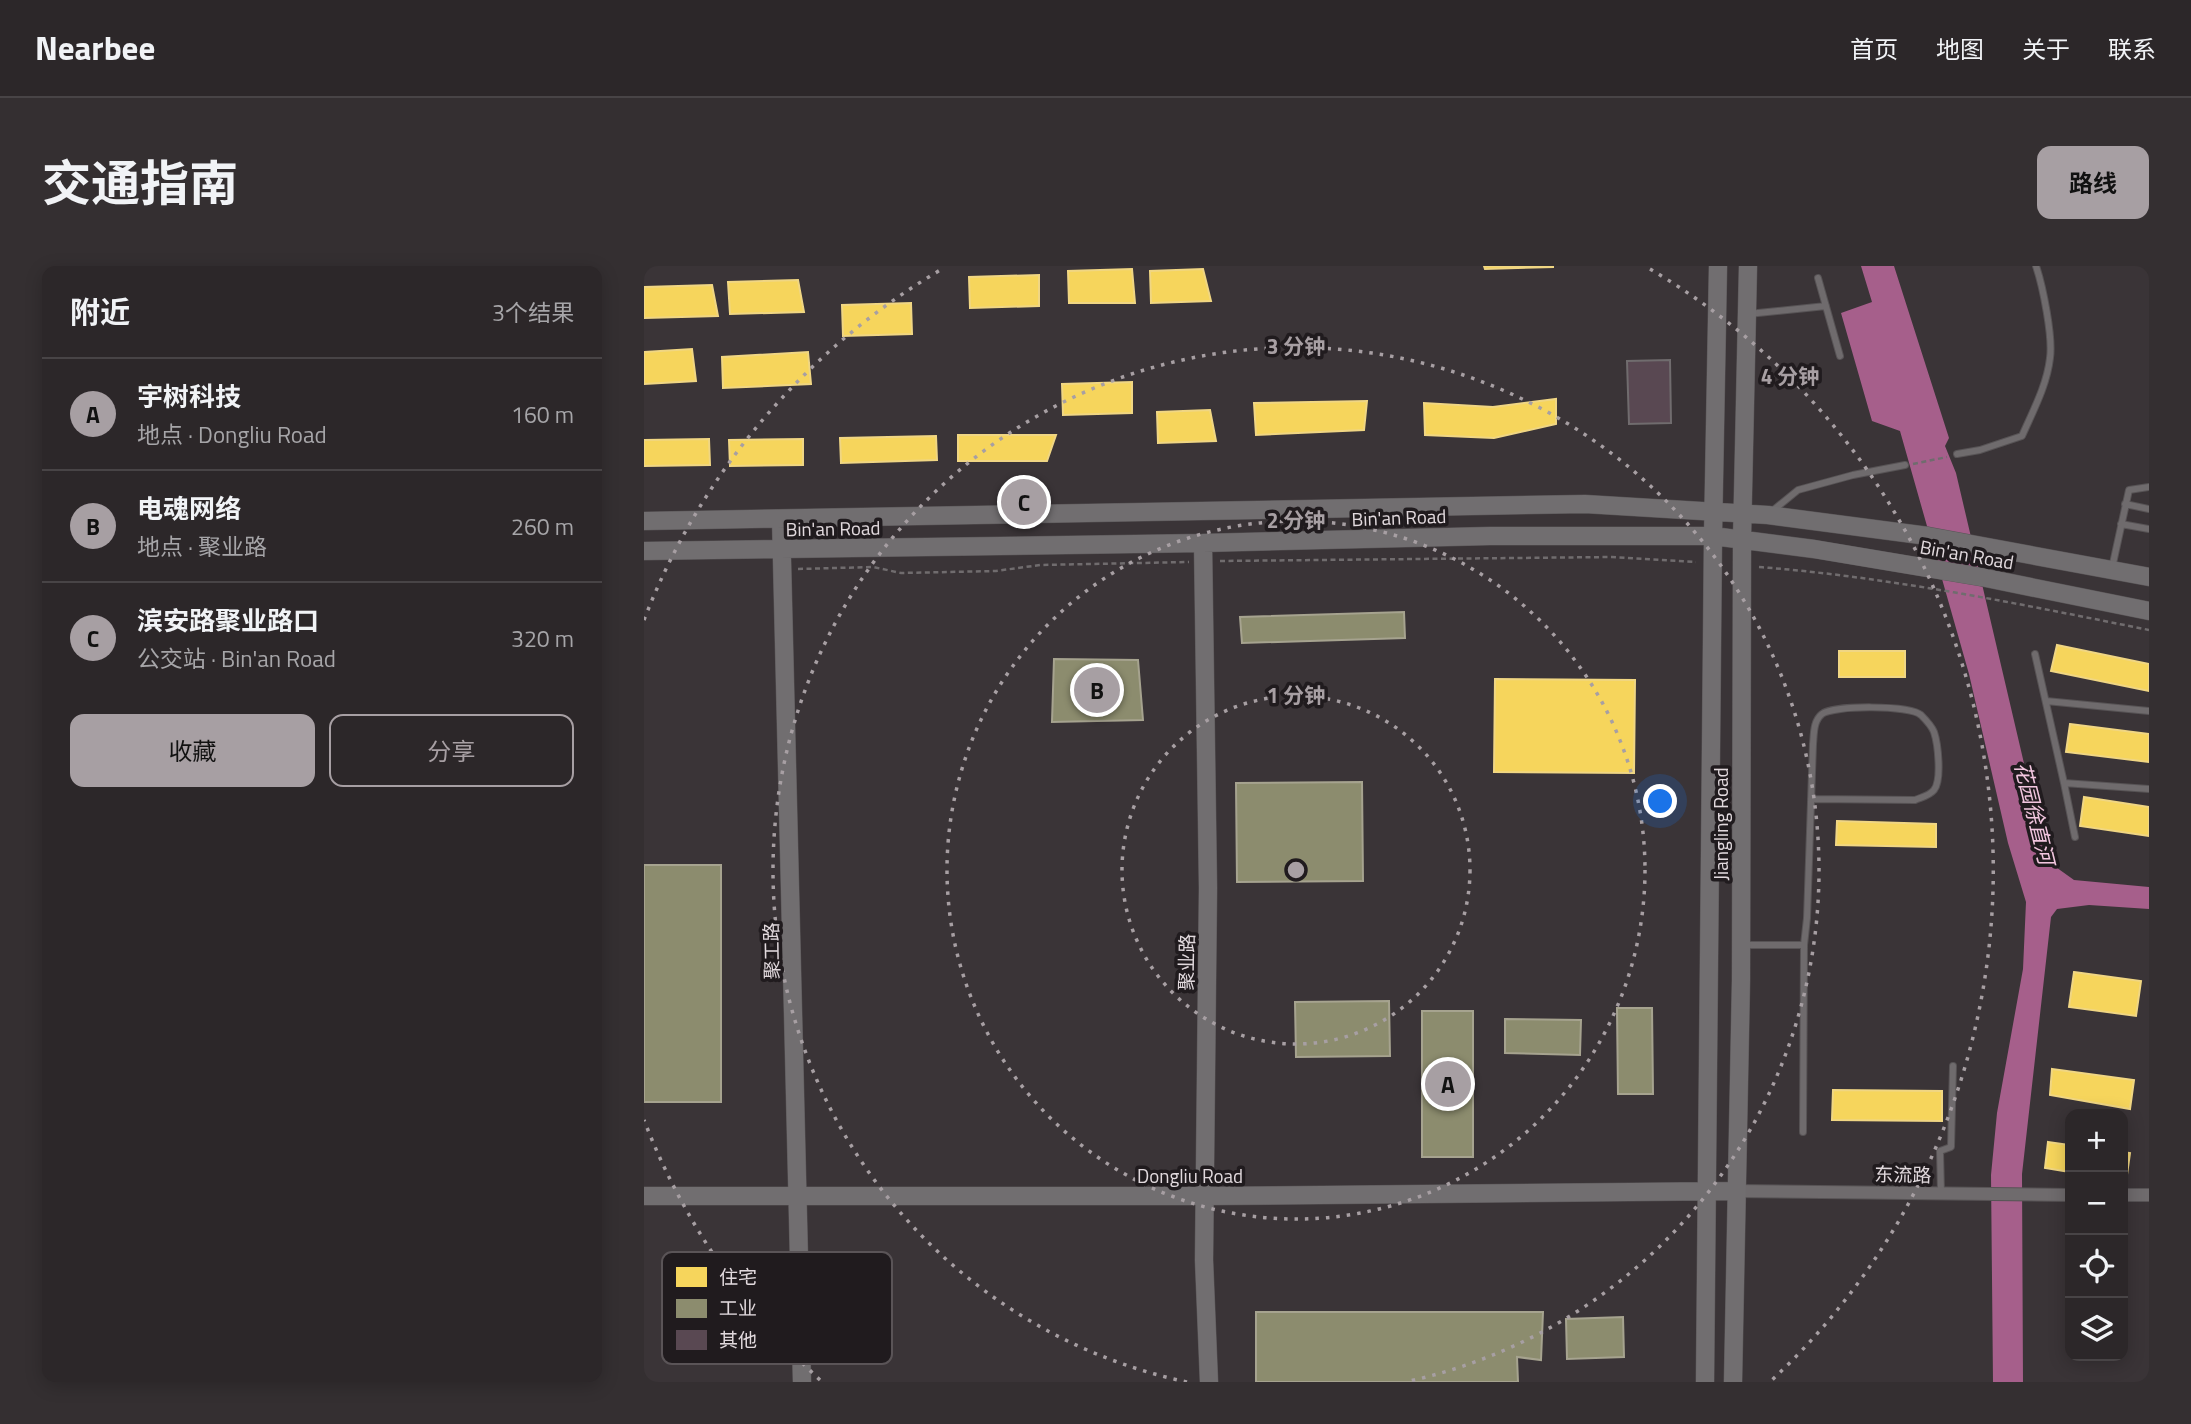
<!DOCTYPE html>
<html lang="zh">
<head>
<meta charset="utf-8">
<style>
	body { margin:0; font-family:"Titillium Web","Noto Sans SC",sans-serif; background:#342f31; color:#f1f3f6 }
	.controls { position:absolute; right:21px; bottom:21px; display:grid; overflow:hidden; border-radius:14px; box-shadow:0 4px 18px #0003 }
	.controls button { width:63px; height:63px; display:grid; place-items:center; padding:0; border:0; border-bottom:2px solid #484446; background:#2c2729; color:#f1f3f6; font:35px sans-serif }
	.you { position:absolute; left:1017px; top:536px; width:24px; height:24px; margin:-18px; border:5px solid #fff; border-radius:50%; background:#1a73e8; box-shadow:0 0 0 10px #1a73e833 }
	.badge { display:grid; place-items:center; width:46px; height:46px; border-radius:50%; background:#a79fa3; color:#111; font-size:23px; font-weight:700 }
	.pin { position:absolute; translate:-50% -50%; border:4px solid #fff; box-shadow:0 2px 7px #0006 }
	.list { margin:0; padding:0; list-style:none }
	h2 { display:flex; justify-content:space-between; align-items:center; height:91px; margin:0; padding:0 28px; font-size:30px }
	h2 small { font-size:23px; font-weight:400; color:#a6a5a8 }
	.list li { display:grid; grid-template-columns:46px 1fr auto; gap:21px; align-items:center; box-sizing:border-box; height:112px; padding:0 28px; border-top:2px solid #484446 }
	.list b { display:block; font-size:26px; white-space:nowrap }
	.list p { margin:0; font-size:23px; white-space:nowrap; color:#a6a5a8 }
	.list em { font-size:23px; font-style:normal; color:#a6a5a8 }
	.actions { display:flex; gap:14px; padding:21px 28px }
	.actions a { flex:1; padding:16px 0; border:2px solid #a79fa3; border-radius:14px; text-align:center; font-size:24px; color:#a79fa3 }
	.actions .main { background:#a79fa3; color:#111 }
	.icon { flex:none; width:38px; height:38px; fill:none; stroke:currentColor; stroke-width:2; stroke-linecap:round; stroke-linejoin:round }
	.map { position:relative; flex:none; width:1505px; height:1116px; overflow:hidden; border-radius:14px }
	header { display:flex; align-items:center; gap:42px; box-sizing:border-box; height:98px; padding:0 35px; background:#2c2729; border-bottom:2px solid #484446 }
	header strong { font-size:33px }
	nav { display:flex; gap:38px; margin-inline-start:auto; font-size:24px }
	.intro { display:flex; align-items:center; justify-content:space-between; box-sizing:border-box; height:168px; padding:0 42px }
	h1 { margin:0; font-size:49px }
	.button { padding:18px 32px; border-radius:14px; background:#a79fa3; color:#111; font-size:24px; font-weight:700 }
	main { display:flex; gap:42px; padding:0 42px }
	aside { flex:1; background:#2c2729; border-radius:14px; box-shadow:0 4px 18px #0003 }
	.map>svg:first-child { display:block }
	.water { fill:#a65f8b }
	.homes { fill:#f6d55c; stroke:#f0d683; stroke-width:2 }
	.industry { fill:#8c8c6e; stroke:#a6a38f; stroke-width:2 }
	.building { fill:#594852; stroke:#706c6e; stroke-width:2 }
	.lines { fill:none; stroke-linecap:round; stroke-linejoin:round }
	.lane-casing { stroke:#575355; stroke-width:8 }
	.street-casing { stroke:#575355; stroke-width:14 }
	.secondary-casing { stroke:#575355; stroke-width:19 }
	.path { stroke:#706c6e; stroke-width:2.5; stroke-dasharray:5 3.5; stroke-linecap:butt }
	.lane { stroke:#6f6b6d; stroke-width:6 }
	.street { stroke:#6f6b6d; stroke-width:12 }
	.secondary { stroke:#716e70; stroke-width:18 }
	.ring { fill:none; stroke:#a79fa3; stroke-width:3.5; stroke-dasharray:3.5 7 }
	.labels { text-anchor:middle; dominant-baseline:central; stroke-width:7; stroke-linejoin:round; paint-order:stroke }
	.street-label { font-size:19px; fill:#e1d9dd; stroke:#201b1e }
	.water-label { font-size:21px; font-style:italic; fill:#f2c6df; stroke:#201b1e }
	.key { fill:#201b1e; stroke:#5a5457; stroke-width:2 }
	.key-label { font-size:19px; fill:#e1d9dd }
	.centre { fill:#a79fa3; stroke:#201b1e; stroke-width:3.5 }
	.ring-label { font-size:21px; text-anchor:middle; font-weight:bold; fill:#a79fa3; stroke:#201b1e; stroke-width:7; stroke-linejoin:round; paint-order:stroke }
</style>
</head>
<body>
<header>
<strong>Nearbee</strong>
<nav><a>首页</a><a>地图</a><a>关于</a><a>联系</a></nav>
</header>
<div class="intro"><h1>交通指南</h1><a class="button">路线</a></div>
<main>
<aside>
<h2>附近<small>3个结果</small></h2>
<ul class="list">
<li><span class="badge">A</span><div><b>宇树科技</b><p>地点 · Dongliu Road</p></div><em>160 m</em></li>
<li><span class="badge">B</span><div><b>电魂网络</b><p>地点 · 聚业路</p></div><em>260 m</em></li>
<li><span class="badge">C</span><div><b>滨安路聚业路口</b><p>公交站 · Bin'an Road</p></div><em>320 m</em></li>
</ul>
<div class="actions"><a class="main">收藏</a><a>分享</a></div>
</aside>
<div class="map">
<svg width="1505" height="1116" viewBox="0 0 1505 1116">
	<rect width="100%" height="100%" fill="#3a3437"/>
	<path class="water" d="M1217 0H1250L1305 172 1301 180 1312 207 1401 587 1409 599 1430 614 1505 621V643L1445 639 1413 643 1407 651 1378 908 1379 1116H1349L1347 909 1353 847 1379 703 1382 636 1364 577 1325 408 1256 165 1228 155 1197 47 1228 36Z"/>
	<path class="homes" d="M840 0H909V1L841 3Z
		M488 3 491 37H425L424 5Z
		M559 3 567 35 507 37 506 5Z
		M395 9V40L326 42 325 11Z
		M154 14 160 46 86 48 84 16Z
		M68 19 74 50 0 52V21Z
		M267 37 268 68 199 70 198 39Z
		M48 83 52 115 0 118V86Z
		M164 86 167 118 79 122 78 91Z
		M488 116V147L419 149 418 118Z
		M912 133V158L850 172 781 169 780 137 849 141Z
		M723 135 720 164 612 169 610 137Z
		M566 144 572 175 514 177 513 146Z
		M314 169H412L403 195H314Z
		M292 170 293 194 197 197 196 172Z
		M65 173 66 199 0 200V174Z
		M159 173V199L86 200 85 174Z
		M1413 379 1505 398V425L1407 405Z
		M1195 385H1261V411H1195Z
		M851 413 991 414 990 507 850 506Z
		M1426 458 1505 468V496L1422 486Z
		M1440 531 1505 541V570L1436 560Z
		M1193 555 1292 558V581L1192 579Z
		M1430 706 1497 715 1492 750 1425 741Z
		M1408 803 1490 814 1486 843 1406 829Z
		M1189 824 1298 825V855L1188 854Z
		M1404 876 1426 879V906L1401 902Z
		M1479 886 1486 887 1482 916 1479 915Z"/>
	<path class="industry" d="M760 346 761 372 598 377 596 351Z
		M410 393 494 394 499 454 408 456Z
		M718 516 719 615 593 616 592 517Z
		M0 599H77V836H0Z
		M745 735 746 790 652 791 651 736Z
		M973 742H1008L1009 828H974Z
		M778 745H829V891H778Z
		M861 753 937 754 936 789 861 787Z
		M612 1046H899L897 1094 873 1091 874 1116H612Z
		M979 1051 980 1091 923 1093 922 1053Z"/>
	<path class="building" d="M1026 94 1027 157 985 158 983 95Z"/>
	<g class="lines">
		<defs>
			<path id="lane" d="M1174 12 1196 90
				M1104 48 1182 40
				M1313 188 1336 184 1378 170C1389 145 1403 119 1406 92 1409 71 1399 21 1392 0
				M1481 238 1505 243
				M1127 246 1154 224 1209 209 1261 199
				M1477 258 1505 263
				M1468 302 1485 224 1505 221
				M1391 388 1420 517 1505 523
				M1402 435 1505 445
				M1420 517 1431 571
				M1099 679H1160
				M1159 866 1160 679 1163 652 1169 478C1170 469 1169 455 1178 448 1189 439 1266 439 1277 449 1281 453 1288 461 1290 466 1294 478 1298 514 1290 524 1285 530 1278 531 1271 534L1167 533
				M1297 927 1296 885 1307 881 1309 800"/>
			<path id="street" d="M1092 925 1426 929
				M1479 929H1505"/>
			<path id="secondary" d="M137 253 158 1116
				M0 255 941 238 1124 249 1284 270 1505 311
				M559 277 564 622 560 994 565 1116
				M0 285 559 277 846 270H1069L1170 283 1337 311 1505 345
				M0 930H562L1092 925
				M1061 1116 1069 270 1074 0
				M1089 1116 1097 714 1098 273 1104 0"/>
		</defs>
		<use href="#lane" class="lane-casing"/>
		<use href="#street" class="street-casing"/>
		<use href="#secondary" class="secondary-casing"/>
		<path class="path" d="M1269 198 1303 191
			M576 295 968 291 1052 296
			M1115 301C1246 311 1376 338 1505 364
			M154 303 229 301 257 307 352 305 396 299 545 296"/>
		<use href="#lane" class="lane"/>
		<use href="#street" class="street"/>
		<use href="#secondary" class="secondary"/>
	</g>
	<g class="ring">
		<circle cx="652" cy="604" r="174"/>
		<circle cx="652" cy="604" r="349"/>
		<path d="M543 1116A523 523 0 1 1 761 1116"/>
		<path d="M176 1114A698 698 0 0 1 0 854M0 354A698 698 0 0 1 298 3M1006 3A698 698 0 0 1 1128 1114"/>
	</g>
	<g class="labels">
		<g class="street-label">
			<text transform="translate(755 251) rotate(-2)">Bin'an Road</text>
			<text transform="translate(189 262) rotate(-1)">Bin'an Road</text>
			<text transform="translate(1323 288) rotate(10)">Bin'an Road</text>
			<text transform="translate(1076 558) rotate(-90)">Jiangling Road</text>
			<text transform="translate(127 685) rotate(-91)">聚工路</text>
			<text transform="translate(542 696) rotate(-89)">聚业路</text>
			<text transform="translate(1259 908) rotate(1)">东流路</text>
			<text x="546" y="909">Dongliu Road</text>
		</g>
		<g class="water-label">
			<text transform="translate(1391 547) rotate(76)">花园徐直河</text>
		</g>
	</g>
	<rect x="18" y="986" width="230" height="112" rx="10" class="key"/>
	<rect x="32" y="1001" width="31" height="20" fill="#f6d55c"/>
	<rect x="32" y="1033" width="31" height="19" fill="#8c8c6e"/>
	<rect x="32" y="1064" width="31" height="20" fill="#594852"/>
	<g class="key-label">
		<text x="75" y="1018">住宅</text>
		<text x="75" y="1049">工业</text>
		<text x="75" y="1081">其他</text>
	</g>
	<circle cx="652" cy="604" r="10" class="centre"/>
	<g class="ring-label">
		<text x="652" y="88">3 分钟</text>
		<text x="1146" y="118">4 分钟</text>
		<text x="652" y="262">2 分钟</text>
		<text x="652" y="437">1 分钟</text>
	</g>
</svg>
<div class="controls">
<button>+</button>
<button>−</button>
<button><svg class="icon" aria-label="locate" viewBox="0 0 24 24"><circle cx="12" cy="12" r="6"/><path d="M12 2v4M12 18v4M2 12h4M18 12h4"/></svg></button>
<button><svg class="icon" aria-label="layers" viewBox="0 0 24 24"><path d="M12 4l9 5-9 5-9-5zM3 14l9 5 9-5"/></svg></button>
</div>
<div class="you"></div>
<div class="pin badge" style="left:804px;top:818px">A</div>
<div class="pin badge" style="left:453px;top:424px">B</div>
<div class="pin badge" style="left:380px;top:236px">C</div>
</div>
</main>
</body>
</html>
